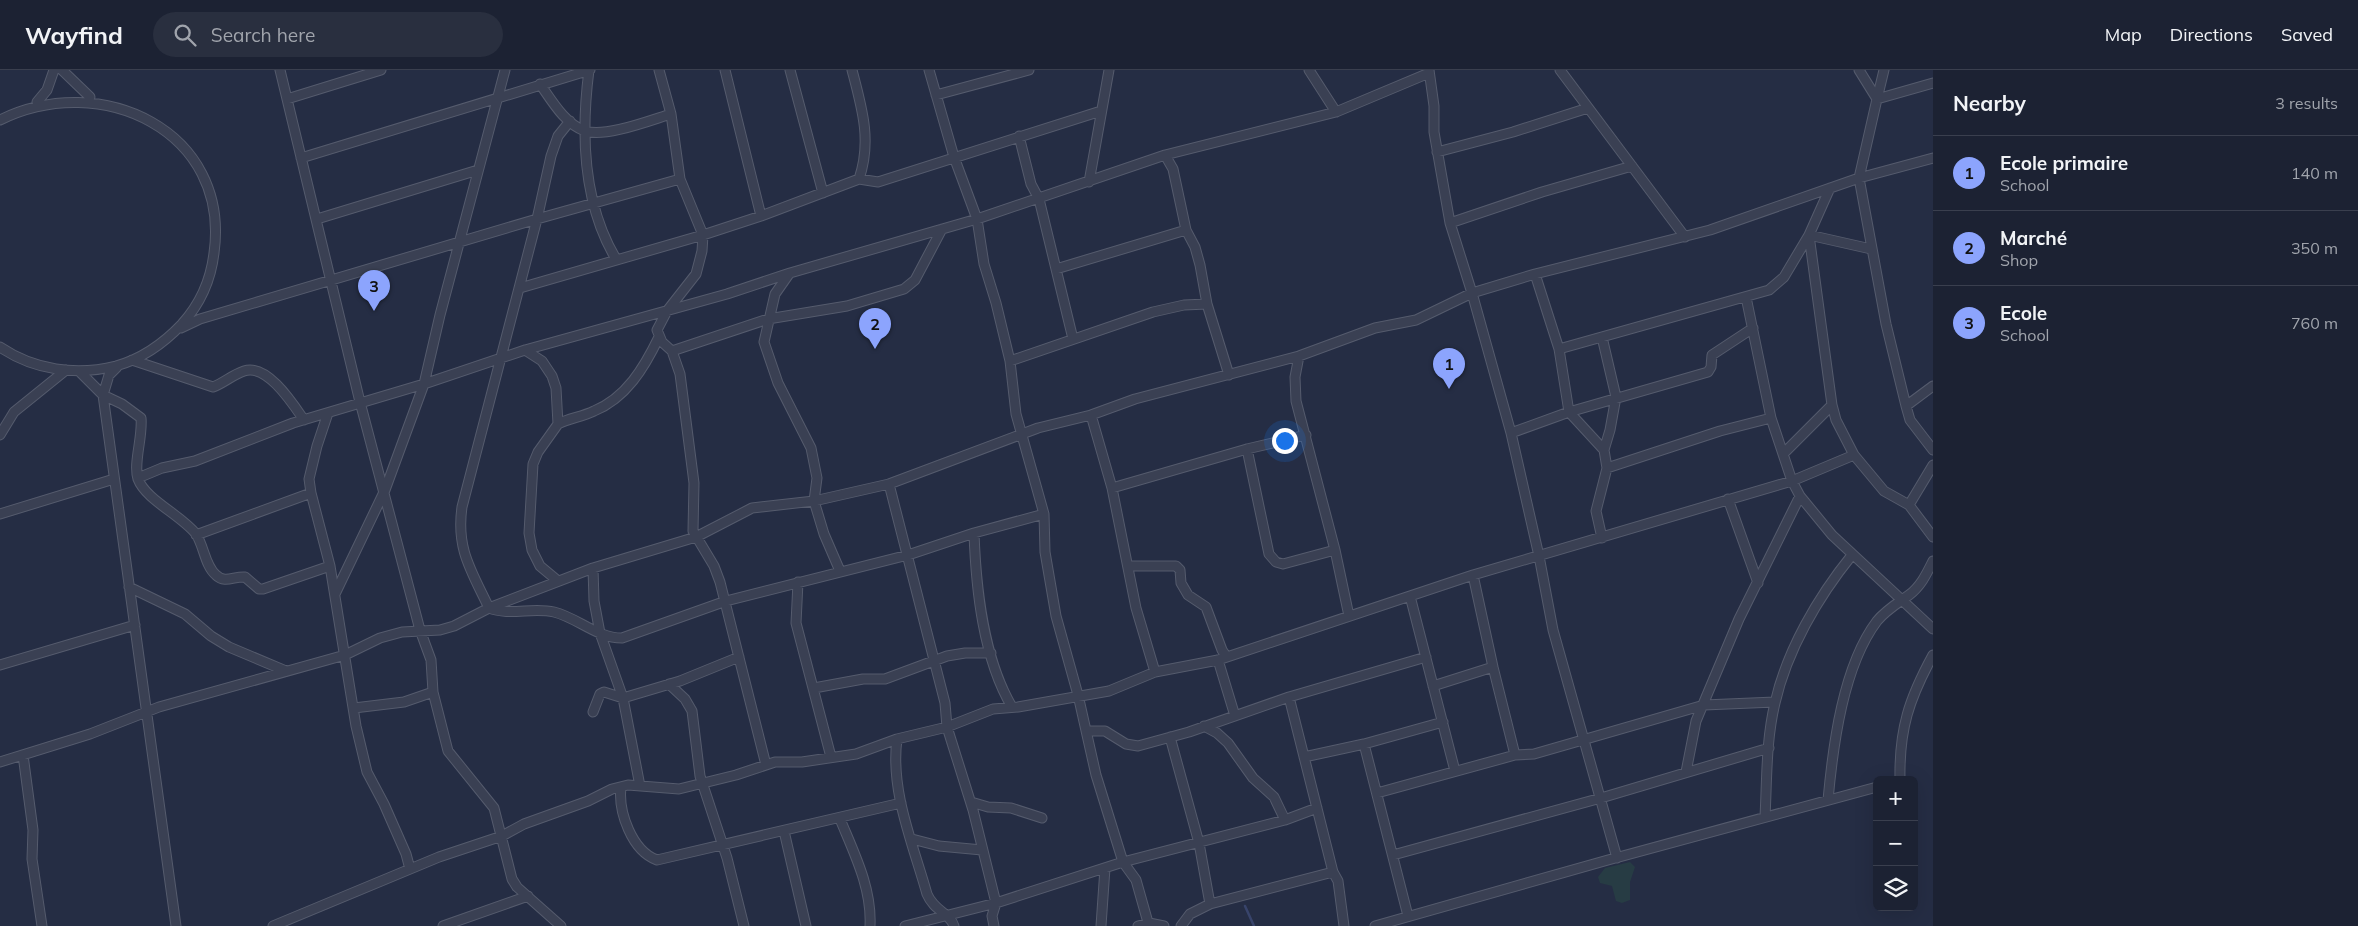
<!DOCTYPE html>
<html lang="en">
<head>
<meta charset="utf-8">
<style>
	body { margin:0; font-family:Mulish,sans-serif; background:#292f3f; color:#f1f3f6 }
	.controls { position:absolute; right:15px; bottom:15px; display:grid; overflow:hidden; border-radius:8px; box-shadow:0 5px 20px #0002 }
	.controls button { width:45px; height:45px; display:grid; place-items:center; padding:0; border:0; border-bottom:1px solid #3a3f4e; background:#1c2233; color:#f1f3f6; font:25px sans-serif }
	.you { position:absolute; left:1284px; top:370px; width:18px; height:18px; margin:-12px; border:4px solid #fff; border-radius:50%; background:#1a73e8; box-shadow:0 0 0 8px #1a73e833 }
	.badge { display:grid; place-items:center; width:32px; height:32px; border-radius:50%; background:#8ca4fd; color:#111; font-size:16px; font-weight:700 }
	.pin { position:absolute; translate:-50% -41px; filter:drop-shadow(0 1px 2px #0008) }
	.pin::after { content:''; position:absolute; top:26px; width:18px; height:15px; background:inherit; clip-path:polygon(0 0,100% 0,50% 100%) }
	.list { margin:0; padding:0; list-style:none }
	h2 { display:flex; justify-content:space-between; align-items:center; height:65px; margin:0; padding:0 20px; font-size:21px }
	h2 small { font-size:16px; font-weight:400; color:#a0a4ac }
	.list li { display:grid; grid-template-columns:32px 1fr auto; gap:15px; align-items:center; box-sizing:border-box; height:75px; padding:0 20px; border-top:1px solid #3a3f4e }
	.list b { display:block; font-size:19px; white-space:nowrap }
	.list p { margin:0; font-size:16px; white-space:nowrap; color:#a0a4ac }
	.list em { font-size:16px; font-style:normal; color:#a0a4ac }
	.icon { flex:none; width:28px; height:28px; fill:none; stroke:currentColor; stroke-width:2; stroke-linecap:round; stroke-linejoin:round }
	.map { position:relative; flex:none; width:1933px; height:856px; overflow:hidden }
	header { display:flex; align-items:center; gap:30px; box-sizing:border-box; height:70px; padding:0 25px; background:#1c2233; border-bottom:1px solid #3a3f4e }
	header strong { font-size:24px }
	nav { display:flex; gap:28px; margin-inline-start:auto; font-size:18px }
	.search { width:350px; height:45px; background:#292f3f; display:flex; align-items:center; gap:12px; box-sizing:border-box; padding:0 18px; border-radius:28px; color:#a0a4ac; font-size:19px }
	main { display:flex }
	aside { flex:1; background:#1c2233 }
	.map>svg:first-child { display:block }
	.green { fill:#273c44 }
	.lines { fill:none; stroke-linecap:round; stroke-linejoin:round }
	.stream { stroke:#38446b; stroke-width:2.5 }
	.minor-casing { stroke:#555b6d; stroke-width:11 }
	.minor { stroke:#3a4053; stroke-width:9 }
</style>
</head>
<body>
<header>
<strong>Wayfind</strong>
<div class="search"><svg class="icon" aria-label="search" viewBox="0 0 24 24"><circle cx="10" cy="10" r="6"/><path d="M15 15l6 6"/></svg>Search here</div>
<nav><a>Map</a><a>Directions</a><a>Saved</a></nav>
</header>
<main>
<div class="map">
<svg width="1933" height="856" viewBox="0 0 1933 856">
	<rect width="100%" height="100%" fill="#252d44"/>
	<path class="green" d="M1630 792 1635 797 1630 812V830L1622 833 1616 831 1612 816 1600 813 1598 807 1605 798Z"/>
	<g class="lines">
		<path class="stream" d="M1245 836 1254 856"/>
		<defs>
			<path id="minor" d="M62 0 90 27
				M280 0 360 332 420 560 431 590 433 622 448 681 494 738 512 809 517 817 561 856
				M589 0C581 62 583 134 616 189
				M659 0 671 44 680 109 703 165 702 181 696 204 667 241 657 260 662 272 672 281 680 304 694 413 693 461 714 496 720 512 766 695
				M725 0 761 146
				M790 0 823 123
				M852 0C862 38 872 71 859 109
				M929 0 954 87 977 149 984 194 996 233 1010 291 1016 344 1044 444 1045 482 1056 546 1078 625 1096 705 1123 792 1136 810 1149 856
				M1309 0 1336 42
				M1429 0 1434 36V62L1450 153 1472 223 1511 363 1539 486 1553 560 1617 788
				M1560 0 1685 167
				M1859 0 1877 29 1859 108 1886 254 1906 336 1910 350 1933 380
				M1884 0 1877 29 1933 13
				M540 14C552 31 565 54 585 61 605 68 651 50 671 44
				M936 25 1029 0
				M287 29 381 0
				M37 32 47 20 54 0
				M0 50C101 0 231 61 214 183 211 209 200 234 182 254 164 273 141 289 116 296 76 306 34 300 0 277
				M570 51 558 66 551 86 537 149 462 437C456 479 471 500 489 538 509 546 533 537 554 542 578 548 597 568 622 568L726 531 908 485 974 463 1044 444
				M1019 66 1031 114 1039 129 1073 269
				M1437 82 1513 62 1588 38
				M1165 85 1173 99 1186 160 1195 177 1200 195 1207 234 1229 305
				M301 88 590 0
				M1089 112 1109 0
				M1830 118 1809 165 1832 335 1836 350 1854 385 1884 421 1909 435 1933 467
				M317 149 478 100
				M1450 153 1542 122 1632 96
				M1056 199 1186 160
				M789 204 775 224 764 272 778 313 811 378 817 408 814 431 824 464 840 501
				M1535 204 1559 279 1569 342 1604 380 1607 398 1596 441 1602 468
				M520 218 703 165 761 146 859 109 878 112 1101 41
				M1746 227 1771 348 1792 411 1800 426 1832 465 1933 559
				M181 258 200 249 537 149 680 109
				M1602 267 1616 327 1610 360 1604 380
				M1559 279 1769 220 1784 207 1809 165 1871 179
				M525 280 542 291 552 306 556 318 558 354 538 382 533 394 529 463 532 480 540 496 558 511
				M672 281 768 249 847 236 904 219 915 210 942 159
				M1299 286 1295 307 1296 331 1335 480 1349 546
				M132 290 213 317C224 313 232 305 244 301 267 293 293 334 304 350
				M1010 291 1153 242 1184 235 1207 234
				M117 297 109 305 103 325 176 856
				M79 301 103 325 122 334 141 348C143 367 133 393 138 409 146 430 181 445 196 464 204 476 205 496 216 505 225 514 234 506 245 507L259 519H263L330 496
				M1906 336 1933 316
				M328 343 317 376 309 409 311 423 330 496 356 656 367 702 384 734 406 784 410 799
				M1091 345 1112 418 1136 538 1155 602
				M558 354C569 348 582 347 594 341 626 328 644 298 659 267
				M1511 363 1569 342 1708 302 1711 297 1712 285 1753 258
				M0 365 14 342 66 300
				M1247 379 1269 484 1276 492 1283 494 1335 480
				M1783 384 1832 335
				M1607 398 1720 361 1771 348
				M138 408 162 398 195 391 293 353 424 314 525 280 727 224 790 203 977 149 1165 85 1336 42 1429 3
				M889 414 945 633 947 657 973 740 996 833 992 846 994 856
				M1112 418 1247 379 1306 365
				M1728 429 1758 513
				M1909 435 1933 395
				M0 444 114 409
				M974 463C976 519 983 588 1012 637
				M196 465 311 423
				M1128 496H1176L1180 500 1181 513 1188 525 1206 537 1222 580 1226 586
				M593 498 594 531 600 563 623 628 640 716
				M1473 505 1493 597 1515 685
				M798 512 796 553 831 687
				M129 517 185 544 211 566 229 577 286 601
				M335 524 385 420 424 314 440 245 505 0
				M1410 526 1455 701
				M1218 590 1235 646
				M0 595 135 555
				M669 614 685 629 692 641 700 706 727 788 744 856
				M1433 616 1493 597
				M814 618 863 609H885L947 586 965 583H991
				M1289 627 1333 802 1338 811 1344 856
				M354 638 404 632 433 622
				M593 642 600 624 604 622 623 628 680 611 739 587
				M1204 656 1217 663 1228 673 1253 708 1274 727 1285 750
				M1086 661H1105L1126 674 1138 676 1189 662 1289 627 1426 587
				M1170 667 1199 773 1210 834
				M897 669C890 721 913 774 927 824 934 841 950 843 954 856
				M1364 674 1408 846
				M23 685 33 760 32 789 42 856
				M1304 687 1364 674 1443 652
				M0 692 90 664 159 637 345 585 380 568 402 562 440 560 454 556 489 538 593 498 696 467 752 438 814 431 889 414 1038 358 1091 345 1135 329 1299 286 1375 258 1416 250 1472 223 1535 204 1710 160 1859 108 1933 88
				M1686 702 1696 651 1739 549 1800 426
				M1900 710C1899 659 1909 629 1933 585
				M621 717C618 742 632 781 657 790L901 733
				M1377 723 1515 685 1534 684 1704 635 1775 632
				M1828 730C1833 675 1843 596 1877 551 1886 540 1898 533 1909 525 1921 516 1927 503 1933 491
				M971 732 988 737 1011 738 1042 748
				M1765 747C1767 709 1766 670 1775 633 1787 580 1818 527 1852 485
				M840 749C854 783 872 818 870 856
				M784 761 806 856
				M912 769 939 776 982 780
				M1393 785 1601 728 1769 678
				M273 856 439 787 502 766 524 754 588 731 612 719 628 715 679 719 736 705 775 692H802L856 684 897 669 947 657 993 639 1018 637 1109 621 1155 602 1218 590 1473 505 1792 411 1854 385
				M443 856 528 826
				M905 856 996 833 1123 792 1285 750 1317 738
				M1101 856 1105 798
				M1138 856 1149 853 1164 856
				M1181 856 1190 844 1210 834 1333 802
				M1375 856 1608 790 1877 717"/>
		</defs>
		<use href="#minor" class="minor-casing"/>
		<use href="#minor" class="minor"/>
	</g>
</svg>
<div class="controls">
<button>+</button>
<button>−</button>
<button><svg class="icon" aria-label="layers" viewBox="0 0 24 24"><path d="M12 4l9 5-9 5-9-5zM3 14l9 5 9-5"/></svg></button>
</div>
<div class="you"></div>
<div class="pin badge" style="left:1449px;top:319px">1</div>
<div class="pin badge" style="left:875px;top:279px">2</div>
<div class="pin badge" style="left:374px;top:241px">3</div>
</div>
<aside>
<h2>Nearby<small>3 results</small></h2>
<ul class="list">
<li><span class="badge">1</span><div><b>Ecole primaire</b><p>School</p></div><em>140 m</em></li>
<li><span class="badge">2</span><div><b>Marché</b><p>Shop</p></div><em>350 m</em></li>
<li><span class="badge">3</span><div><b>Ecole</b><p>School</p></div><em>760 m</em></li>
</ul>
</aside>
</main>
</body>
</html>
